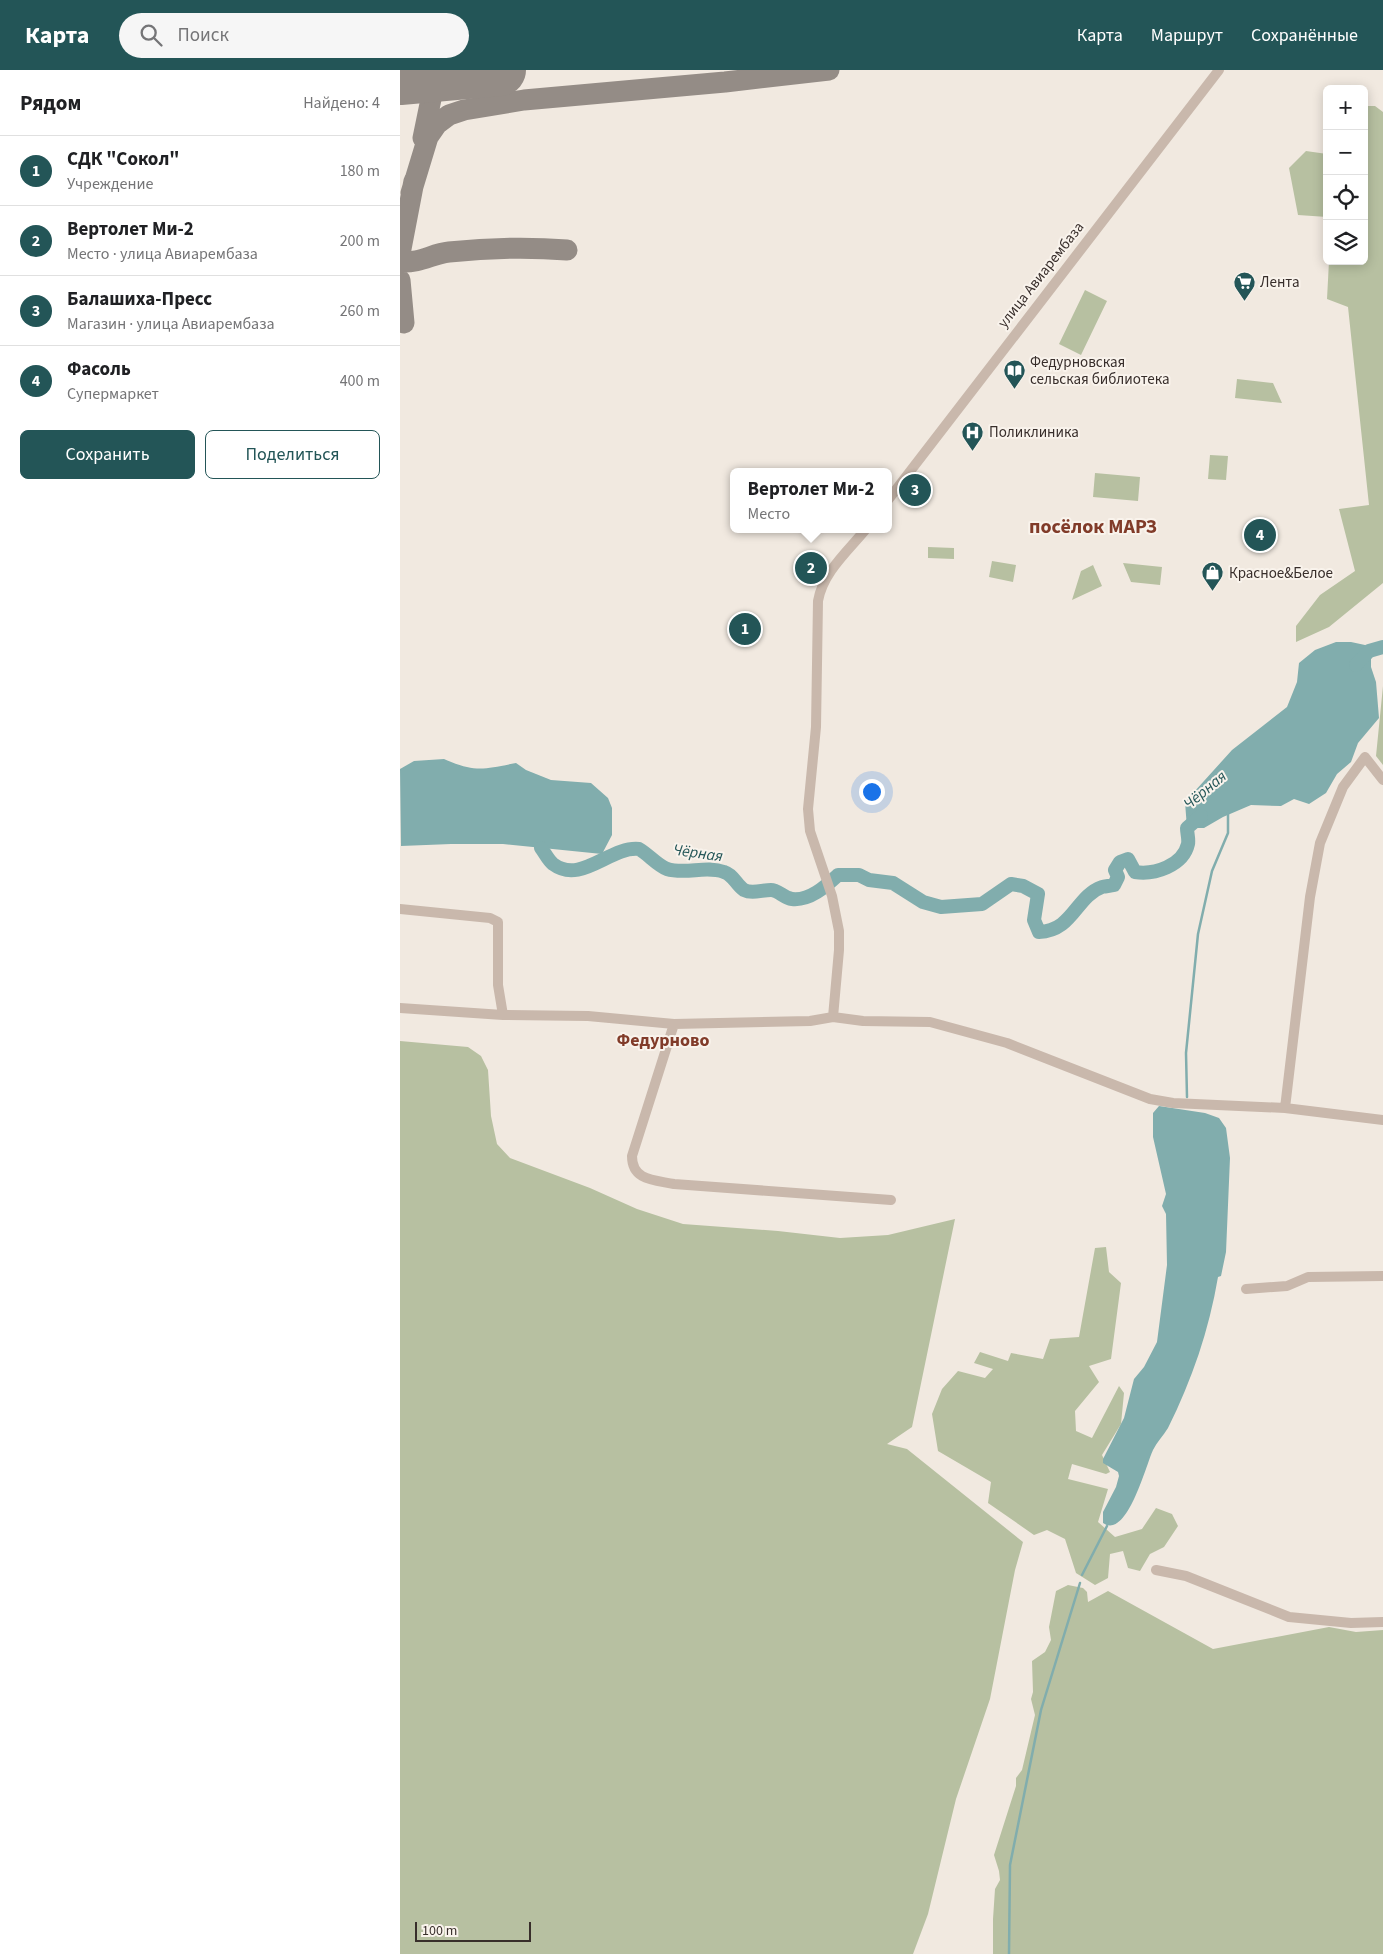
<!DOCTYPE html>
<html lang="ru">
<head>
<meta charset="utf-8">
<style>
	body { margin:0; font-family:"Source Sans 3",sans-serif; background:#f6f6f6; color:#202124 }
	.controls { position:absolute; right:15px; top:15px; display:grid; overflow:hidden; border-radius:8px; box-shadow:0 2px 12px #0003 }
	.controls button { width:45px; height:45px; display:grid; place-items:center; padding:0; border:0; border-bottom:1px solid #e0e0e0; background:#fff; color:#202124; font:25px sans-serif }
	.scale { position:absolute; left:15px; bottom:12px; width:116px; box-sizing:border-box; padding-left:5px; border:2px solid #382e2b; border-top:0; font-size:14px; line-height:18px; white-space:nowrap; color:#382e2b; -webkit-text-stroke:4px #f9f3ec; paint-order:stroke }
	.you { position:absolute; left:471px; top:721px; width:18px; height:18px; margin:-12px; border:4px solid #fff; border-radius:50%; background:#1a73e8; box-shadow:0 0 0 8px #1a73e833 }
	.badge { display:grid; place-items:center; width:32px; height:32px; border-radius:50%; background:#235557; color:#fff; font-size:16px; font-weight:700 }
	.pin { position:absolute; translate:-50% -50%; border:2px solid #fff; box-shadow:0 1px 5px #0006 }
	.popup { position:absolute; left:330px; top:398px; width:162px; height:65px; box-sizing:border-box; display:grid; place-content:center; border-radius:8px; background:#fff; filter:drop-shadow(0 1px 4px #0005); font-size:16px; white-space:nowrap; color:#757577 }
	.popup b { font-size:19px; color:#202124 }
	.popup::after { content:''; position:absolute; left:50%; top:100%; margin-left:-10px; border:10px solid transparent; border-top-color:#fff }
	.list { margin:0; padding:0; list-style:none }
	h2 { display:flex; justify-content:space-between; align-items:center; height:65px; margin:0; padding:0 20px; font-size:21px }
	h2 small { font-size:16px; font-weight:400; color:#757577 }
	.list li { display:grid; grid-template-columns:32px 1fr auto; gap:15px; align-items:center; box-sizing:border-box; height:70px; padding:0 20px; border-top:1px solid #e0e0e0 }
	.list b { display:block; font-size:19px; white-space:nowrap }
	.list p { margin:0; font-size:16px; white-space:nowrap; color:#757577 }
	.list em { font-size:16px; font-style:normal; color:#757577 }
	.actions { display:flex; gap:10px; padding:15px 20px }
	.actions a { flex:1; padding:11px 0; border:1px solid #235557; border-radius:8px; text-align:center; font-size:18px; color:#235557 }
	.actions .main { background:#235557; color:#fff }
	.icon { flex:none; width:28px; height:28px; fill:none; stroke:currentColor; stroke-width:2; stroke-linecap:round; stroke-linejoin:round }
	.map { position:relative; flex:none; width:983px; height:1884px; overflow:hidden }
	header { display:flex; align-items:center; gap:30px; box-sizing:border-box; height:70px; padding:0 25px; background:#235557; color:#fff }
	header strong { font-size:24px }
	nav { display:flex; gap:28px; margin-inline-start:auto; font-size:18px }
	.search { width:350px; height:45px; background:#f6f6f6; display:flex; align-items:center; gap:12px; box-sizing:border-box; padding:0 18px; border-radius:28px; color:#757577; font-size:19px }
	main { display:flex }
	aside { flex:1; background:#fff }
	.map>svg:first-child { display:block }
	.green { fill:#b7c0a1 }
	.water { fill:#81adad }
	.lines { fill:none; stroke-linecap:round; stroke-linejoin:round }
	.stream { stroke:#81adad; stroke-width:2.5 }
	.river { stroke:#81adad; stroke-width:14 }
	.taxiway { stroke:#948c86; stroke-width:21 }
	.runway { stroke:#948c86; stroke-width:52 }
	.minor { stroke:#c9b8ac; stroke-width:10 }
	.labels { text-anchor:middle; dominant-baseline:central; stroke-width:4; stroke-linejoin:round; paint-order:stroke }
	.street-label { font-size:15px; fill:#382e2b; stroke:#f9f3ec }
	.poi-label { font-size:15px; fill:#382e2b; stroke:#f9f3ec; text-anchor:start }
	.water-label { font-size:16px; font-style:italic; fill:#235557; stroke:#f9f3ec }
	.quarter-label { font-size:18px; font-weight:bold; fill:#813b29; stroke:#f9f3ec }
	.district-label { font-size:20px; font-weight:bold; fill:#813b29; stroke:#f9f3ec }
</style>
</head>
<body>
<header>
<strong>Карта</strong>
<div class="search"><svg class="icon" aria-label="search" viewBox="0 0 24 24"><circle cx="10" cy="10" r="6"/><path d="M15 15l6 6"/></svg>Поиск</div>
<nav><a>Карта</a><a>Маршрут</a><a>Сохранённые</a></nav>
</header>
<main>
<aside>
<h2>Рядом<small>Найдено: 4</small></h2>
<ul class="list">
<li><span class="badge">1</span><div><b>СДК &quot;Сокол&quot;</b><p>Учреждение</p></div><em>180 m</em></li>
<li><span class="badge">2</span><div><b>Вертолет Ми-2</b><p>Место · улица Авиарембаза</p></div><em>200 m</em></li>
<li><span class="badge">3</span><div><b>Балашиха-Пресс</b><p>Магазин · улица Авиарембаза</p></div><em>260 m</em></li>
<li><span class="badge">4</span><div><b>Фасоль</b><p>Супермаркет</p></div><em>400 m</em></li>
</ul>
<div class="actions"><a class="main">Сохранить</a><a>Поделиться</a></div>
</aside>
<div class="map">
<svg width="983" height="1884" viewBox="0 0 983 1884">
	<rect width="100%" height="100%" fill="#f1e9e0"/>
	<path class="green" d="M964 36H975L983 42V513L929 557 896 572V556L920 525 955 501 939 439 969 435 948 237 927 229 929 191H964Z
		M906 81 927 84V147L898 145 889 98Z
		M685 220 707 231 681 285 659 274Z
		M837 309 873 313 882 333 835 328Z
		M810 385 828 386 826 410 808 409Z
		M695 403 740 407 738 431 693 427Z
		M528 477 554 478V489L528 488Z
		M592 491 616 495 613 512 589 507Z
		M723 493 762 497 760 515 731 512Z
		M693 495 702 516 672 530 681 501Z
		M983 616V695L976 686Z
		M0 971 68 977 81 986 88 1000 91 1046 97 1074 110 1088 190 1118 237 1139 283 1154 378 1161 440 1168 488 1165 555 1149 512 1357 487 1374 507 1379 623 1472 615 1500 590 1629 556 1729 528 1844 513 1884H0Z
		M706 1177 709 1202 721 1213 711 1289 689 1296 699 1312 675 1341 676 1361 692 1368 719 1316 724 1323 721 1354 702 1385 710 1402 706 1404 672 1394 668 1409 708 1419 698 1452 715 1467 742 1459 756 1438 772 1444 778 1456 764 1477 750 1484 740 1501 728 1498 723 1481 710 1484 708 1508 695 1515 676 1503 665 1469 647 1460 634 1465 588 1433 591 1412 538 1381 532 1344 542 1319 558 1301 585 1308 593 1299 574 1293 580 1282 608 1291 611 1283 643 1289 650 1269 679 1267 695 1178Z
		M668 1515 683 1518 687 1522 688 1532 708 1521 813 1579 929 1557 956 1562 983 1560V1884H593V1849L595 1819 600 1810 599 1801 594 1785 616 1716V1708L622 1700 635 1645 631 1629 633 1622 632 1591 645 1582 651 1570 649 1557 656 1521Z"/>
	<path class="water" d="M936 572H951L965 575 971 586V597L976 612 979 648 958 673 951 692 937 704 926 723 909 734 894 729 881 736 851 735 823 747 804 758H787L785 732 832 680 887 637 897 612 899 593 915 580Z
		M44 689C76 703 84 699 116 693L126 700 151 710 191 713 208 728 212 738V765L202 784 103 774H51L1 776 0 699 14 691Z
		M759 1036 805 1043 819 1048 826 1058 830 1088 826 1182 821 1206 818 1207C809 1260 792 1310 768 1358 763 1366 757 1372 753 1380 746 1395 727 1470 703 1453V1442L716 1417 719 1406 718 1402 703 1393V1389L724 1348 734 1309 744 1297 757 1272 767 1195 766 1144 762 1136 766 1124 753 1067V1043Z"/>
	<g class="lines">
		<path class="stream" d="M787 1027 786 983 798 864 812 801 828 763V742
			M682 1505 707 1456
			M609 1884 610 1795 641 1640 680 1513"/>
		<path class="river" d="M956 595 969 581 983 577
			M141 778C145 783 148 790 153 794 181 815 210 776 239 779 248 784 257 795 267 799 286 805 306 795 324 802 334 805 336 815 344 820 352 824 362 820 371 820 378 820 384 828 392 829 410 831 426 816 438 805H459L469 810 493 813 523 832 541 837 582 834 611 814 623 816 638 824 634 850 639 862C673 861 676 826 702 817 705 816 710 816 714 815L718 807 715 800 720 792 728 789 735 802C754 805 783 796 788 774 789 769 787 763 787 758L801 746"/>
		<path class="taxiway" d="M23 68 37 0
			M11 123 28 67 37 54 49 45 64 40 124 30 325 12 429 0
			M0 184 14 111
			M0 192C22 193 31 184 49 182 88 178 128 177 167 180
			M0 210 4 253"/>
		<path class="runway" d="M0 9 100 0"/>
		<path class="minor" d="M488 430 819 0
			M0 839 90 848 98 852V915L103 945
			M0 938 103 945 188 946 274 954 410 951 433 947 463 951 530 952 607 973 750 1029 773 1033 885 1038 983 1050
			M433 947 439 880V861L432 826 410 761 408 739 416 657 418 531C423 502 448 481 466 459
			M274 954 232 1086C232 1111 255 1110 274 1114L491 1130
			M885 1038 910 827 920 773 943 717 965 687 983 710
			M846 1219 887 1216 908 1207 983 1206
			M756 1500 786 1506 889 1547 951 1553 983 1552"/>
	</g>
	<defs>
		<symbol id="supermarket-pin" viewBox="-11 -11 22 30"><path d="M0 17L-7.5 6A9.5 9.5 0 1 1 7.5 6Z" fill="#235557" stroke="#f9f3ec"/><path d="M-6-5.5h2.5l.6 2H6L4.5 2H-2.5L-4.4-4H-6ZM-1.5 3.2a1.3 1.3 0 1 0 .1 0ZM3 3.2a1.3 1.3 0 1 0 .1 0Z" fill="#fff"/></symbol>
		<symbol id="library-pin" viewBox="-11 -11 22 30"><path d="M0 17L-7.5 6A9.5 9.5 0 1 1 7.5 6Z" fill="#235557" stroke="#f9f3ec"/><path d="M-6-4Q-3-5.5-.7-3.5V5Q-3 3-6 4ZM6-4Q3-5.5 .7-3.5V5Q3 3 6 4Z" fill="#fff"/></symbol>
		<symbol id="hospital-pin" viewBox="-11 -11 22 30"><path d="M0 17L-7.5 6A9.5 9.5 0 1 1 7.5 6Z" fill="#235557" stroke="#f9f3ec"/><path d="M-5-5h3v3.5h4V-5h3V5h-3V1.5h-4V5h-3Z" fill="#fff"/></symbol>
		<symbol id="shop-pin" viewBox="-11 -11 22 30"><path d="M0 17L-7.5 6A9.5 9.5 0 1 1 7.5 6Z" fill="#235557" stroke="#f9f3ec"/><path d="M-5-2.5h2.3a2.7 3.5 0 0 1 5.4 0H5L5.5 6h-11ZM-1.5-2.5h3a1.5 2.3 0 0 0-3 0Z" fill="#fff"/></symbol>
	</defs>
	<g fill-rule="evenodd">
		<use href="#supermarket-pin" x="832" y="200" width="25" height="34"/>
		<use href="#library-pin" x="602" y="288" width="25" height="34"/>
		<use href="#hospital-pin" x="560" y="350" width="25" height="34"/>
		<use href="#shop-pin" x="800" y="490" width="25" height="34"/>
	</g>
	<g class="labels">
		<g class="street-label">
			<text transform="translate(641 205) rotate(-52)">улица Авиарембаза</text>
		</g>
		<g class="poi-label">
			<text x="860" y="212">Лента</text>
			<text x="630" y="292">Федурновская<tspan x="630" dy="17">сельская библиотека</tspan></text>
			<text x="589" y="362">Поликлиника</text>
			<text x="829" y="503">Красное&amp;Белое</text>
		</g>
		<g class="water-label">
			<text transform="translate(805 720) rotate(-40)">Чёрная</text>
			<text transform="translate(298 783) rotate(8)">Чёрная</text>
		</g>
		<g class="quarter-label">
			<text x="263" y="970">Федурново</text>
		</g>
		<g class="district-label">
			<text x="693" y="457">посёлок МАРЗ</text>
		</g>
	</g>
</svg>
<div class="controls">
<button>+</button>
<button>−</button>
<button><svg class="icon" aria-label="locate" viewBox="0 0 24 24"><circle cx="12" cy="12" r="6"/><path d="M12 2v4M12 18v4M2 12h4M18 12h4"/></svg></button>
<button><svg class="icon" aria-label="layers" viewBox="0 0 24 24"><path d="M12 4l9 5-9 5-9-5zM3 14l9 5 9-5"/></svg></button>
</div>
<div class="scale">100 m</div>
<div class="you"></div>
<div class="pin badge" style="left:345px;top:559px">1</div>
<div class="pin badge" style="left:411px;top:498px">2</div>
<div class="popup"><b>Вертолет Ми-2</b>Место</div>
<div class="pin badge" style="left:515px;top:420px">3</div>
<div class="pin badge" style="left:860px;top:465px">4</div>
</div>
</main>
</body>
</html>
